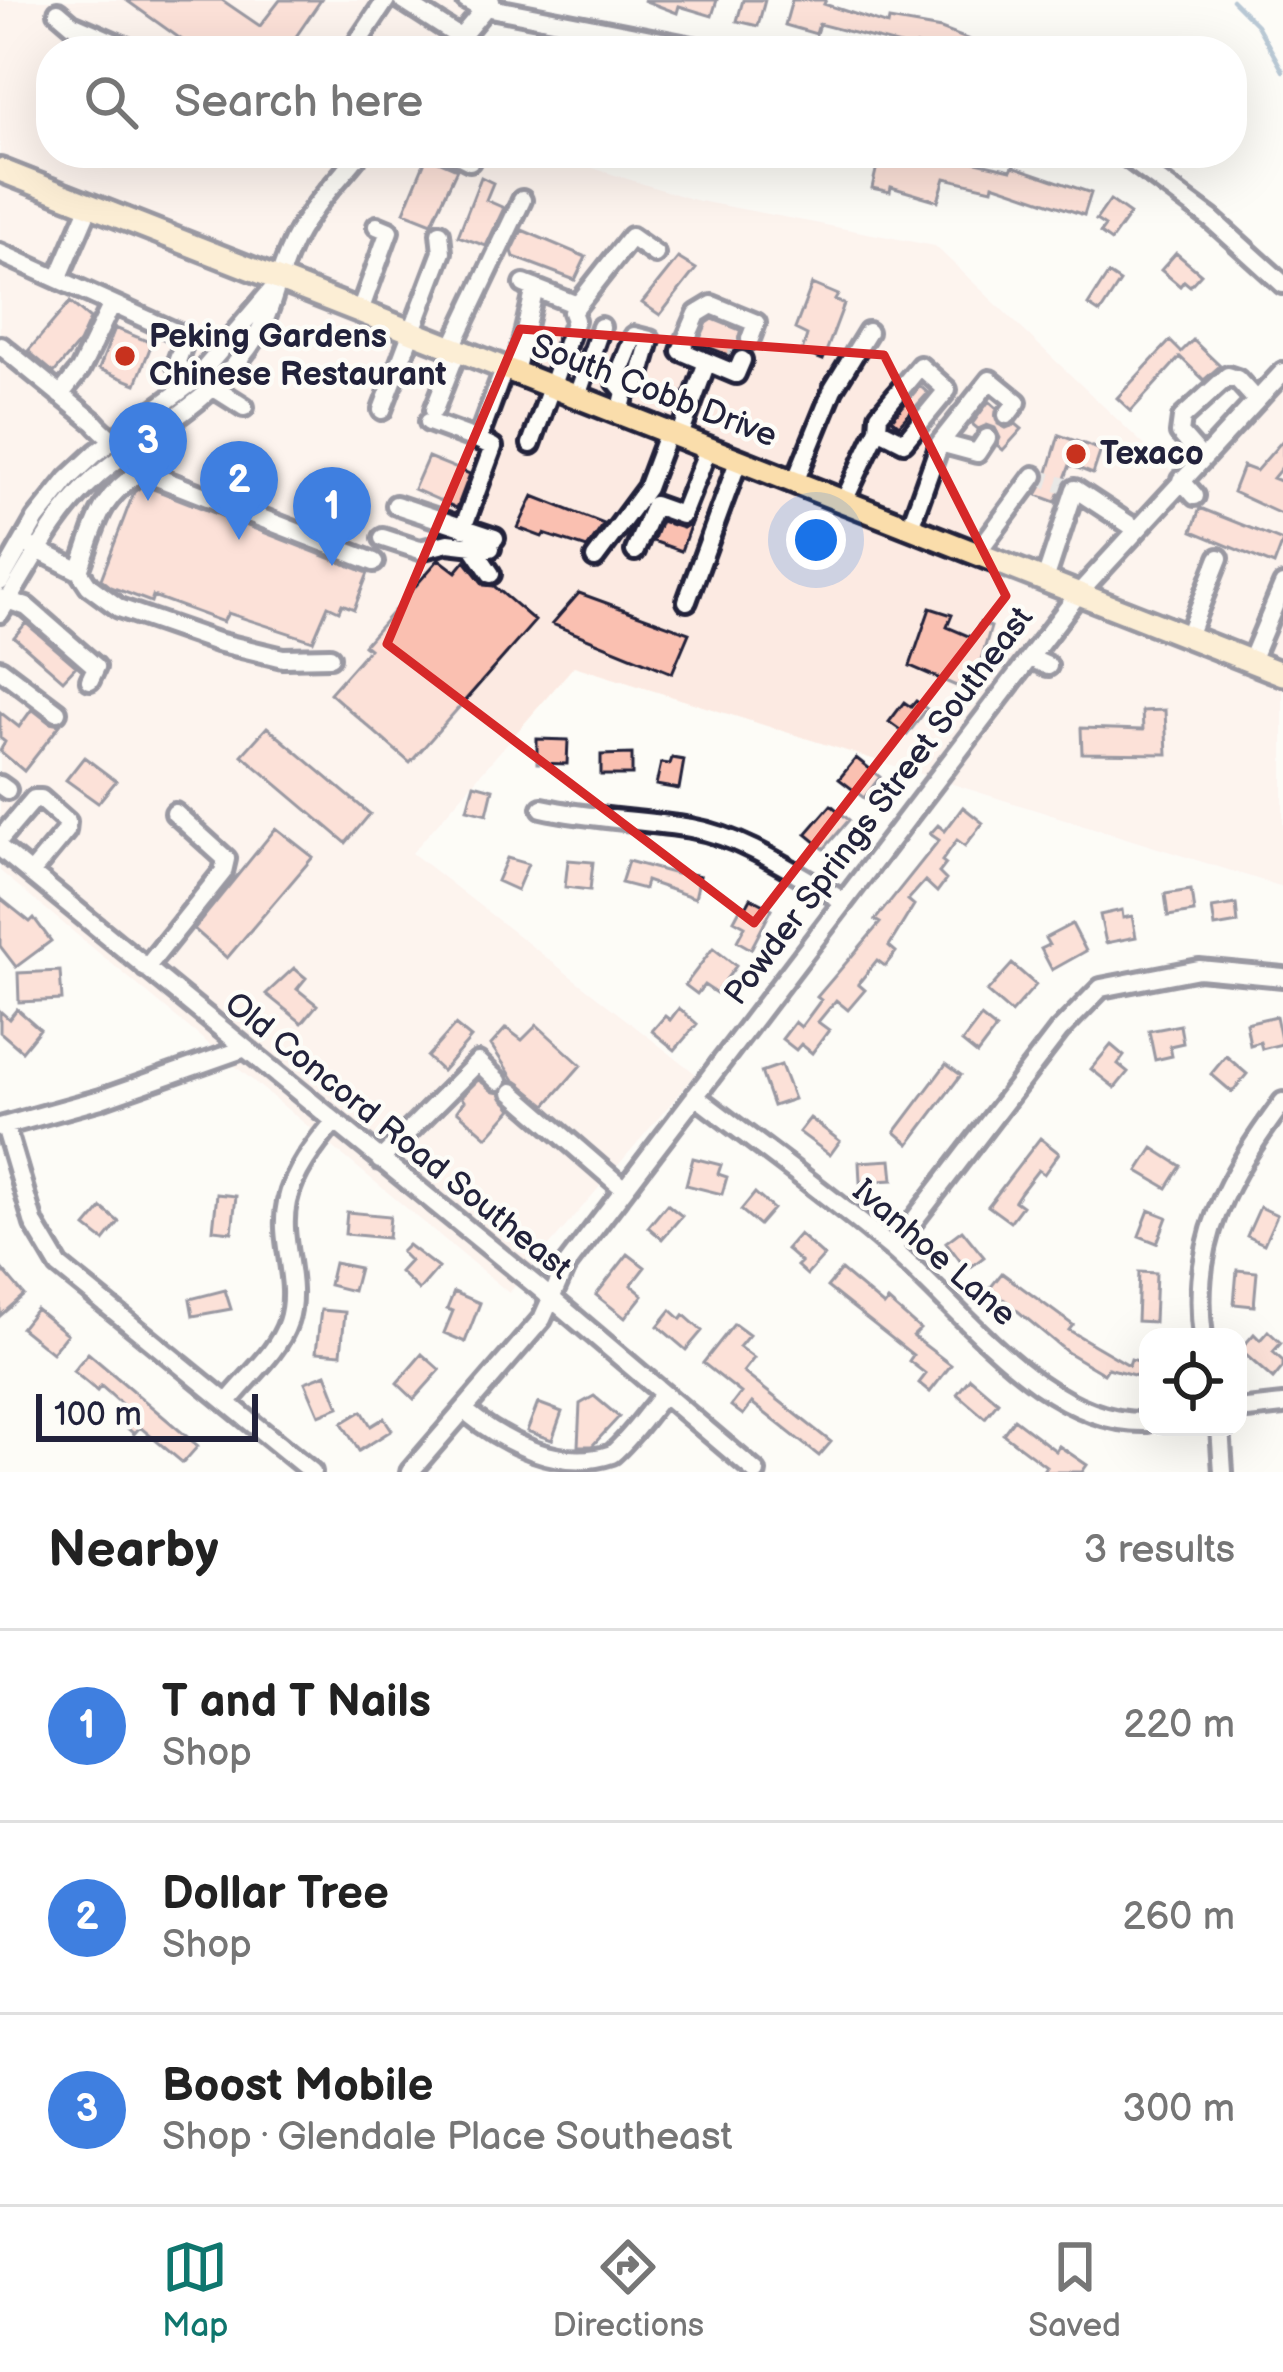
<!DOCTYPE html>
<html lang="en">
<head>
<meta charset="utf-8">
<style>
	body { margin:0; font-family:"Balsamiq Sans",sans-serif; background:#f6f6f6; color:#222 }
	.controls { position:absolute; right:36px; bottom:36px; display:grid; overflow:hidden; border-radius:24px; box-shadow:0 12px 48px #0002 }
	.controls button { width:108px; height:108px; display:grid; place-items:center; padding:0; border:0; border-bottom:3px solid #e0e0e0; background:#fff; color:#222; font:60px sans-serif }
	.scale { position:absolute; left:36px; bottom:30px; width:222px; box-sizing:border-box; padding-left:12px; border:6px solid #22223b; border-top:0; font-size:33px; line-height:42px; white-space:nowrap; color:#22223b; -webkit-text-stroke:9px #fdfcf7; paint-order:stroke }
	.you { position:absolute; left:816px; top:540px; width:42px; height:42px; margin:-30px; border:9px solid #fff; border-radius:50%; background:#1a73e8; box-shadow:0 0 0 18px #1a73e833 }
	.badge { display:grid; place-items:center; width:78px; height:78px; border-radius:50%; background:#0f766e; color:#fff; font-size:39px; font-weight:700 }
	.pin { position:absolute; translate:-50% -99px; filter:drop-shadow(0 3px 6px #0008) }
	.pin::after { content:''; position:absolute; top:63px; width:42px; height:36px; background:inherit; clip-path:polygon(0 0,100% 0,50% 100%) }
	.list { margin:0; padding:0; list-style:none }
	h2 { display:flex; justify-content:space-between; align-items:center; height:156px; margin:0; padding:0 48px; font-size:51px }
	h2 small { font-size:39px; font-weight:400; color:#767676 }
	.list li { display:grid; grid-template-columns:78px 1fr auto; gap:36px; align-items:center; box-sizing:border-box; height:192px; padding:0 48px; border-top:3px solid #e0e0e0 }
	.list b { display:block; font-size:45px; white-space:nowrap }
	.list p { margin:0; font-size:39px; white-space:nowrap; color:#767676 }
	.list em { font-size:39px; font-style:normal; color:#767676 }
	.icon { flex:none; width:66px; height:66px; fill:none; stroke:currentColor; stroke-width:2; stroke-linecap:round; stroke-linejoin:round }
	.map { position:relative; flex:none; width:1283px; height:1472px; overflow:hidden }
	.search { position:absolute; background:#fff; box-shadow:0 12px 48px #0002; left:36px; right:36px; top:36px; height:132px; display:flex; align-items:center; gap:30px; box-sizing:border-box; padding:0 42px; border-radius:48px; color:#767676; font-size:45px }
	.sheet { height:732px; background:#fff }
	nav { display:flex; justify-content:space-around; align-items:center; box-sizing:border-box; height:168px; border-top:3px solid #e0e0e0; background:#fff; font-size:33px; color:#767676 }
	nav a { display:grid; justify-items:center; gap:6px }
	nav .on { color:#0f766e }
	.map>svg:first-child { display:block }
	.built { fill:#fceae2 }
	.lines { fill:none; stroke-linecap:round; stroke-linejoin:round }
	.stream { stroke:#6589a8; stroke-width:4.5 }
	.building { fill:#fac0b1; stroke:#22223b; stroke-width:3 }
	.minor-tunnel { stroke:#d1d0d1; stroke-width:16; stroke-dasharray:16 8; stroke-linecap:butt }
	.minor-casing { stroke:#22223b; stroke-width:26 }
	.major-casing { stroke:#22223b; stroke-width:30 }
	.minor { stroke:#fdfcf7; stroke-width:16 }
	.major { stroke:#faddab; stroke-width:21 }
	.marked { fill:none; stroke:#d62828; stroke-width:9; stroke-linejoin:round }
	.poi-dot { fill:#c8321e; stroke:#fdfcf7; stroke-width:4.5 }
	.labels { text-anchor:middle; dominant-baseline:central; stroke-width:9; stroke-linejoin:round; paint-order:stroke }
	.poi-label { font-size:33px; font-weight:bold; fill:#22223b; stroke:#fdfcf7; text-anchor:start }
	.street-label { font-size:33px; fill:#22223b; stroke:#fdfcf7 }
</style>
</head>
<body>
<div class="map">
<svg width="1283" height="1472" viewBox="0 0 1283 1472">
	<rect width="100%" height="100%" fill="#fdfcf7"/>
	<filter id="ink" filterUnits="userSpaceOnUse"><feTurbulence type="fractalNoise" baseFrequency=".00833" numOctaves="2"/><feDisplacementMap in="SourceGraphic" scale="24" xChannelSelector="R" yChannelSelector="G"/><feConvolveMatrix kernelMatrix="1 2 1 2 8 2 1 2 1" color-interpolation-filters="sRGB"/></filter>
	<g filter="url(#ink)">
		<path class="built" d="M0 0H493L449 51H51V153H545L694 200 935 246 1181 480 1283 372V887L574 666 412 853 696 1074 509 1293 0 871Z"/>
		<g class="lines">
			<path class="stream" d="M1232 0 1257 25 1283 71"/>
		</g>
		<path class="building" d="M126 0H222L260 26 280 0H321L286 51H178L185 42Z
			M643 0H717L712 16 679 6 677 13Z
			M743 0H765L758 26 737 21Z
			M792 0H826L824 4 888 25 889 20 941 29 998 51H934L917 45 916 49 819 24 816 34 785 25Z
			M841 153H937L1011 170 1013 166 1091 193 1084 215 993 184 992 189 945 178 938 201 891 187 890 192 872 188 877 166 841 158Z
			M427 156 457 169 432 223 404 212Z
			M481 177 493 183 486 200 504 208 486 246 458 236Z
			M1110 200 1130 214 1111 241 1100 233 1105 226 1096 220Z
			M522 230 586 257 575 280 514 257 512 251Z
			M1176 253 1201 274 1190 286 1184 281 1180 286 1161 270Z
			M678 258 696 269 660 315 642 303Z
			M1108 274 1120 282 1100 313 1088 305Z
			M812 284 838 295 835 300 844 304 823 360 802 352 807 335 795 329Z
			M70 302 90 319 79 343 54 373 28 351Z
			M713 319 740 330 741 347 730 356 698 343 707 323Z
			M115 328 152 343 136 384 99 369Z
			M1193 340 1220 366 1204 380 1180 357 1131 411 1117 398 1170 341 1181 352Z
			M920 386 928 393 899 425 892 419Z
			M989 401 997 408 998 424 1006 428 1016 424 1022 429 1003 450 997 445 1000 438 995 428 987 425 978 429 972 424Z
			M1059 435 1101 450 1093 474 1070 465 1056 502 1037 495 1046 479Z
			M1283 440V466L1273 478 1283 482V515L1233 492 1243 466 1256 471Z
			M428 457 470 474 457 508 414 489Z
			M143 485 368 573 354 609 342 604 339 611 328 606 313 641 228 613 223 622 153 596 151 602 111 587 101 579 134 492Z
			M533 496 604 524 587 548 544 534 542 537 518 528Z
			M1200 508 1283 541 1274 565 1192 531Z
			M661 521 683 528 691 523 681 551 653 541Z
			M439 559 456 572 465 561 484 585 494 586 535 621 410 763 330 693 369 649 364 645Z
			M579 593 689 633 672 673 552 624Z
			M930 608 952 615 947 627 973 638 980 623 991 627 977 673 970 670 961 688 910 666Z
			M26 623 76 666 63 680 14 637Z
			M916 701 927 709 907 735 889 722 904 702 911 707Z
			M32 709 50 723 60 725 24 771 0 751 5 742 0 738V712L19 727Z
			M1165 710 1167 754 1082 753 1081 728 1143 730 1142 711Z
			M267 727 370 814 346 843 242 755Z
			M537 739 568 740 567 764 537 763Z
			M632 754V775H601V755Z
			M84 757 116 781 98 803 66 780Z
			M672 758 684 760 679 789 656 785 661 763 670 764Z
			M856 758 880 777 864 798 839 779Z
			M474 784 493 789 487 814 467 809Z
			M831 805 849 820 824 849 806 834Z
			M963 807 983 823 965 846 957 840 942 861 946 864 939 873 946 880 937 892 925 881 908 900 914 905 889 946 896 952 885 966 877 960 858 984 865 990 848 1010 836 1000 818 1022 829 1030 812 1053 801 1044 796 1050 782 1039 795 1022 801 1027 821 1000 817 997 880 923 875 920 939 840 930 834 938 825 945 831Z
			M276 828 313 857 227 958 194 929Z
			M507 858 528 864 517 890 497 881Z
			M568 860 593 862 590 890 565 887Z
			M628 861 676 874V871L700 876 695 898 646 881 644 889 621 883Z
			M1191 890 1194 912 1168 916 1165 894Z
			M0 898 30 922 34 918 51 941 16 967 0 946Z
			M751 898 772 909 751 949 737 941 745 926 734 920 742 905 746 907Z
			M1236 904 1238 923 1215 927 1212 908Z
			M1122 910 1123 918 1132 916 1136 937 1106 943 1100 915Z
			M1072 924 1086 951 1052 970 1041 949 1049 945 1045 938Z
			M713 948 736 966 716 993 704 985 697 994 685 985Z
			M1012 964 1036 985 1011 1013 987 992Z
			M294 968 306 978 297 989 317 1005 302 1023 266 994Z
			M60 971 62 1000 19 1002 18 973Z
			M679 1008 697 1024 675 1050 652 1031 665 1016 670 1020Z
			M17 1009 40 1029 22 1051 0 1032V1011L9 1019Z
			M1276 1016 1282 1044 1262 1049 1260 1042 1250 1045 1246 1023Z
			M981 1017 996 1029 977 1054 962 1042Z
			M455 1025 471 1038 442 1071 427 1057Z
			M537 1025 581 1065 546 1105 514 1080 491 1045 506 1028 522 1040Z
			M1180 1025 1183 1043 1170 1046 1172 1056 1155 1060 1149 1031Z
			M1111 1045 1124 1056 1118 1064 1128 1072 1115 1088 1091 1069Z
			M1226 1056 1247 1074 1232 1092 1211 1074Z
			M946 1064 961 1075 909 1144 895 1132Z
			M781 1065 794 1099 773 1106 761 1072Z
			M478 1080 500 1093 512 1109 487 1137 457 1111 464 1101 461 1097Z
			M810 1118 840 1141 830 1155 799 1132Z
			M1040 1138 1059 1153 1044 1174 1038 1170 1021 1192 1015 1201 1022 1206 1010 1222 988 1206Z
			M1153 1148 1181 1166 1167 1188 1138 1171Z
			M693 1158 721 1165 718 1174 727 1177 722 1194 686 1185Z
			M891 1160 893 1180 860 1182 859 1162Z
			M755 1193 773 1209 759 1225 741 1210Z
			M217 1194 236 1196 232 1232 213 1230Z
			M667 1204 682 1216 662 1239 648 1227Z
			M1260 1207 1277 1215 1264 1244 1247 1236Z
			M102 1208 119 1222 104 1241 86 1227Z
			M1149 1210 1167 1217 1157 1243 1139 1236Z
			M347 1212 390 1216 388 1238 345 1234Z
			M962 1230 984 1257 967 1270 946 1242Z
			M799 1234 824 1256 807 1275 797 1266 801 1262 786 1249Z
			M408 1245 438 1268 419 1290 400 1272 410 1261 401 1252Z
			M628 1254 645 1267 631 1285 643 1295 625 1318 596 1295Z
			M334 1263 359 1268 353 1291 329 1285Z
			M0 1267 24 1295 0 1316Z
			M841 1270 884 1306 888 1301 920 1329 913 1336 951 1365 930 1392 919 1383 926 1374 909 1361 913 1355 827 1287Z
			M1237 1270 1257 1272 1254 1306 1234 1304Z
			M1139 1272 1156 1273 1154 1322 1137 1321Z
			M1002 1273 1073 1325 1069 1330 1129 1365 1131 1359 1138 1361 1145 1338H1148V1379L1108 1368 1104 1374 1067 1352 990 1288Z
			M225 1290 231 1309 193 1316 190 1299Z
			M454 1292 480 1303 465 1342 444 1333 453 1311 447 1309Z
			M36 1309 67 1334 52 1353 21 1328Z
			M321 1310 345 1312 341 1354 316 1352Z
			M671 1310 681 1319 684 1315 702 1331 686 1350 658 1326Z
			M734 1324 749 1335 739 1347 754 1358 743 1372 831 1442 819 1456 752 1403 743 1415 731 1406 741 1393 703 1363Z
			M1268 1331 1281 1343 1273 1352 1283 1361V1367L1273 1379 1240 1350 1254 1334 1260 1340Z
			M88 1353 198 1446 183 1463 140 1427 134 1434 119 1421 128 1410 101 1386 97 1391 73 1371Z
			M422 1354 440 1370 414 1399 397 1383Z
			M326 1374 339 1407 319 1415 305 1382Z
			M970 1378 998 1402 985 1418 957 1394Z
			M594 1396 619 1417 592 1446H578L580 1404Z
			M538 1403 562 1412 552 1440 527 1431Z
			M362 1411 371 1426 384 1418 392 1430 359 1451 342 1423Z
			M1014 1419 1056 1451 1059 1446 1087 1465 1082 1472H1042L1046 1466 1003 1434Z"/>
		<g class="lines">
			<path class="minor-tunnel" d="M734 357 743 336
				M1034 476 1075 489"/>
			<defs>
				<path id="minor" d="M402 0 461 38
					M466 0 475 5 713 51
					M58 12 72 24 134 51
					M352 51 386 0
					M449 51 491 1
					M454 153 470 161
					M1122 153 1211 219 1283 284
					M0 253 186 337 176 364 194 381
					M58 279 90 205
					M524 284 577 305
					M360 311 389 231 377 226
					M1 346 94 422C109 440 130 449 141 471L374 562
					M452 347 522 200
					M742 360 736 374 681 351 697 314 712 305 756 323 750 339
					M515 373 535 288
					M214 388 244 407
					M60 395 80 370 111 306
					M577 396 601 327
					M382 410 442 252 440 233
					M434 410 458 349
					M620 413 625 392 637 385 650 340 634 336 616 381 625 392
					M429 422 478 440
					M680 436 707 362
					M987 438 977 453 940 443 990 380 1017 402 1007 415
					M531 444 575 320 572 312 631 237 655 254
					M1202 458 1180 433 1182 418 1228 376 1237 379 1256 400
					M141 471C96 500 97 524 79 571L89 586 119 608 217 642 283 658 330 657
					M1181 480 1195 496
					M795 482 833 389 868 332
					M844 501 878 429 879 415 920 366 947 390 904 442 878 429
					M396 505 495 538
					M910 527 940 443
					M463 528 493 447 478 440 505 367
					M383 538 420 550 448 543 491 548
					M28 545 79 571
					M472 546 491 574
					M635 551 654 505 682 515 709 447
					M977 553 1034 476
					M595 558 647 488 668 432
					M1045 580 1075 489 1136 529
					M0 582 36 519 68 479 96 453 194 381 271 291
					M1 598 27 607 96 667 90 680
					M687 601 739 459
					M0 613C30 566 53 516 95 478 143 435 201 409 242 356 274 317 271 292 290 249 304 214 337 182 360 153
					M1188 636 1219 558
					M1030 658 1048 666
					M1251 661 1283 585
					M0 669 57 712
					M0 785 7 790
					M542 808C591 819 641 820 691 828 742 837 790 870 835 896L840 905
					M0 839 34 799H41L67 822 66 831 31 873
					M0 848 538 1287 756 1472
					M146 968 223 872 226 859 175 813
					M512 1092 624 1189
					M695 1096C760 1146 828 1194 890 1247 963 1309 1044 1426 1148 1422
					M5 1126 34 1224 59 1266 312 1472
					M0 1127 101 1099 243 1049
					M380 1160 478 1062 498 1081
					M892 1249 1059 1031 1101 988 1199 969 1283 977
					M1203 1337C1190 1240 1228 1177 1283 1102
					M227 1403C246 1378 278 1353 288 1322 301 1282 278 1241 287 1202 293 1173 315 1145 334 1122
					M464 1410C504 1443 561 1472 612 1454 631 1438 646 1415 662 1396
					M1238 1410 1283 1405
					M1220 1427 1223 1472
					M410 1472 542 1319 565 1267 1079 593 1283 372"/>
				<path id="major" d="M0 170 1283 674"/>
			</defs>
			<use href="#minor" class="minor-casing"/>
			<use href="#major" class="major-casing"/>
			<use href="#minor" class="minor"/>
			<use href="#major" class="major"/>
		</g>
	</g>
	<path d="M0 0H1283V1472H0ZM520 329 884 355 1006 596 754 923 387 644Z" fill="#fdfcf7" fill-opacity=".55" fill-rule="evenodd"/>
	<path class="marked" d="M520 329 884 355 1006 596 754 923 387 644Z"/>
	<g class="poi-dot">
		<circle cx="125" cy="356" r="12"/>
		<circle cx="1076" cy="454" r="12"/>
	</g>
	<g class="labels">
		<g class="poi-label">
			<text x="149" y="337">Peking Gardens<tspan x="149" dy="38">Chinese Restaurant</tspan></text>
			<text x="1100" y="454">Texaco</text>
		</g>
		<g class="street-label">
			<text transform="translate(654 391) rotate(21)">South Cobb Drive</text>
			<text transform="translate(879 806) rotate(-53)">Powder Springs Street Southeast</text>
			<text transform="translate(398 1136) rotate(39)">Old Concord Road Southeast</text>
			<text transform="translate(934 1253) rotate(41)">Ivanhoe Lane</text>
		</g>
	</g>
</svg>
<div class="controls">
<button><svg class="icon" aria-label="locate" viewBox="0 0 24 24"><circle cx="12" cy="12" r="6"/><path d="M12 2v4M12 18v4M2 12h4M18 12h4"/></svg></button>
</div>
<div class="scale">100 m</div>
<div class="you"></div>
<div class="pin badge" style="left:332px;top:566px;background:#3f7fe0">1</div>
<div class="pin badge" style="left:239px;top:540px;background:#3f7fe0">2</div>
<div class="pin badge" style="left:148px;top:501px;background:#3f7fe0">3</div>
<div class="search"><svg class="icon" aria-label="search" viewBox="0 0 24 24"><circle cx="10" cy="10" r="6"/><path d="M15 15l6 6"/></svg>Search here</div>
</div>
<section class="sheet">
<h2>Nearby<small>3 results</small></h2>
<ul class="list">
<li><span class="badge" style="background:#3f7fe0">1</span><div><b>T and T Nails</b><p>Shop</p></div><em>220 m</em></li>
<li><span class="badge" style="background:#3f7fe0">2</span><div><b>Dollar Tree</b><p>Shop</p></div><em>260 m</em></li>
<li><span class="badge" style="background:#3f7fe0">3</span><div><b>Boost Mobile</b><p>Shop · Glendale Place Southeast</p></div><em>300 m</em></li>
</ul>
</section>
<nav>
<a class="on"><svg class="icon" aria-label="map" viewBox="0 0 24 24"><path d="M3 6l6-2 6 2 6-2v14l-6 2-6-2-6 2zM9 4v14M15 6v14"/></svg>Map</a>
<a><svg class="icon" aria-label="directions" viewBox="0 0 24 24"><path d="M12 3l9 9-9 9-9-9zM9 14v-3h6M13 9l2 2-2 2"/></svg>Directions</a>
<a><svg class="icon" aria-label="saved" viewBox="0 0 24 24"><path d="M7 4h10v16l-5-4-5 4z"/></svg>Saved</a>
</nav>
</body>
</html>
